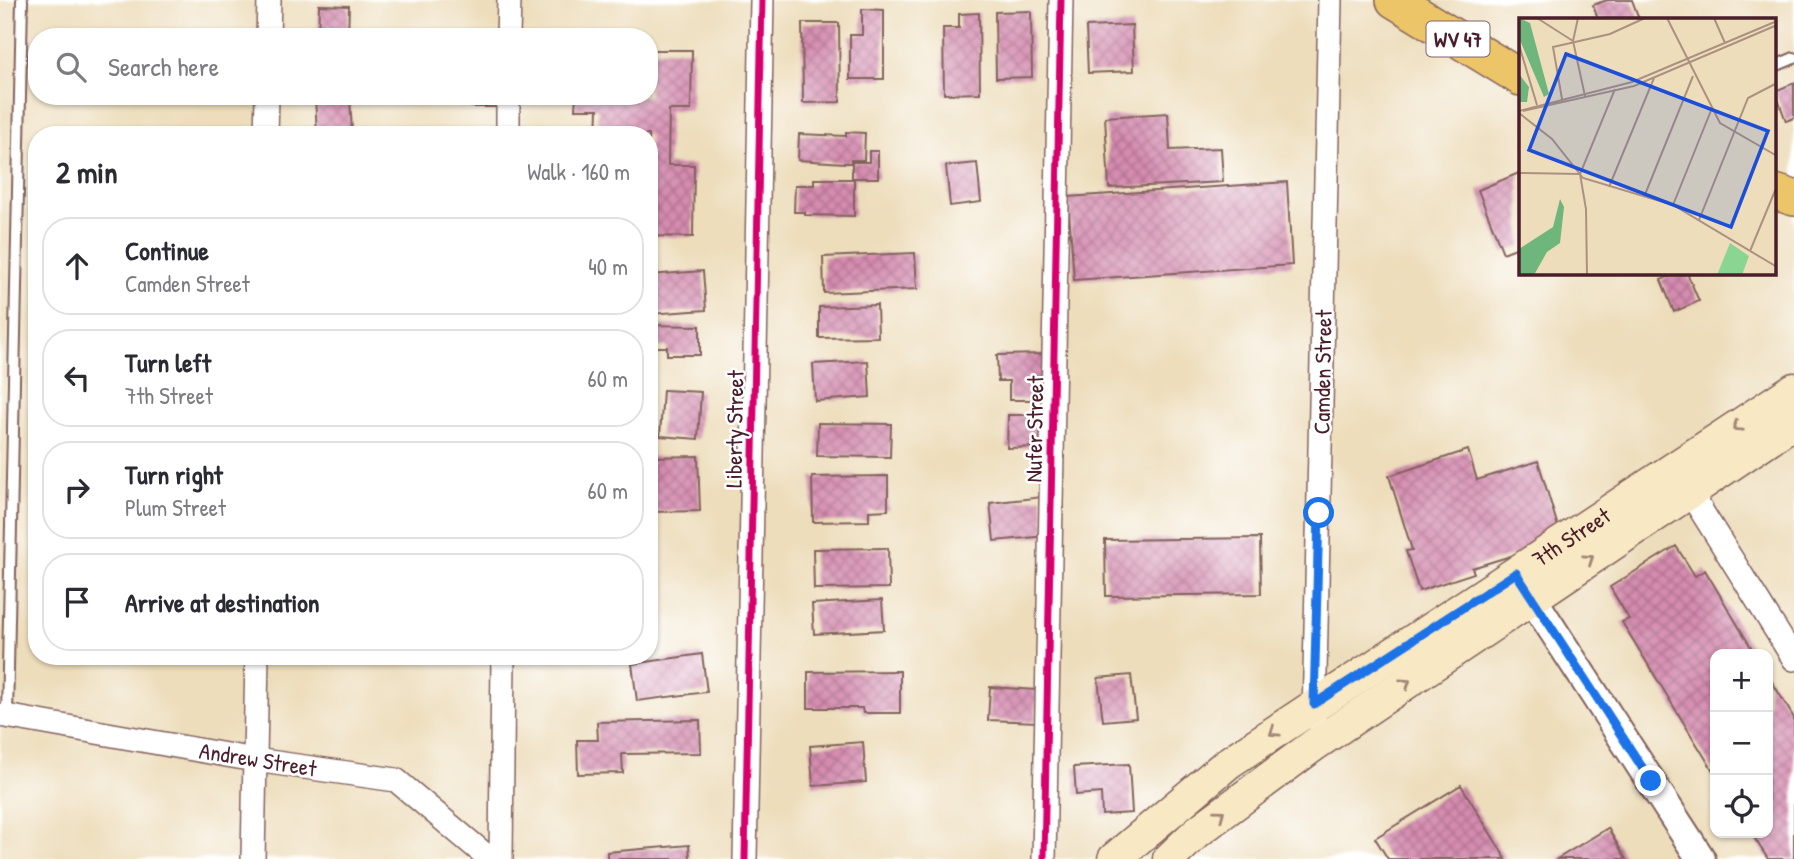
<!DOCTYPE html>
<html lang="en">
<head>
<meta charset="utf-8">
<style>
	body { margin:0; font-family:"Patrick Hand",sans-serif; background:#f7f7f7; color:#2b2b33 }
	.controls { position:absolute; right:21px; bottom:21px; display:grid; overflow:hidden; border-radius:14px; box-shadow:0 2px 5px #0004 }
	.controls button { width:63px; height:63px; display:grid; place-items:center; padding:0; border:0; border-bottom:2px solid #e1e1e2; background:#fff; color:#2b2b33; font:35px sans-serif }
	.stop { position:absolute; width:21px; height:21px; margin:-16px; border:5px solid #1a73e8; border-radius:50%; background:#fff }
	.stop.end { background:#1a73e8; border-color:#fff; box-shadow:0 2px 7px #0008 }
	.list { margin:0; padding:0; list-style:none }
	h2 { display:flex; justify-content:space-between; align-items:center; height:91px; margin:0; padding:0 28px; font-size:30px }
	h2 small { font-size:23px; font-weight:400; color:#7c7c81 }
	.list li { display:grid; grid-template-columns:46px 1fr auto; gap:21px; align-items:center; box-sizing:border-box; height:98px; margin:0 14px 14px; padding:0 14px; border:2px solid #e1e1e2; border-radius:28px }
	.list b { display:block; font-size:26px; white-space:nowrap }
	.list p { margin:0; font-size:23px; white-space:nowrap; color:#7c7c81 }
	.list em { font-size:23px; font-style:normal; color:#7c7c81 }
	.icon { flex:none; width:38px; height:38px; fill:none; stroke:currentColor; stroke-width:2; stroke-linecap:round; stroke-linejoin:round }
	.map { position:relative; flex:none; width:1794px; height:859px; overflow:hidden }
	.search { position:absolute; background:#fff; box-shadow:0 2px 5px #0004; left:28px; top:28px; width:630px; height:77px; display:flex; align-items:center; gap:18px; box-sizing:border-box; padding:0 24px; border-radius:28px; color:#7c7c81; font-size:26px }
	.panel { position:absolute; background:#fff; box-shadow:0 2px 5px #0004; left:28px; top:126px; width:630px; height:539px; border-radius:28px }
	.map>svg:first-child { display:block }
	.building { fill:url(#building-cross-hatch) }
	.lines { fill:none; stroke-linecap:round; stroke-linejoin:round }
	.service-casing { stroke:#83625d; stroke-width:14 }
	.minor-casing { stroke:#83625d; stroke-width:26 }
	.tertiary-casing { stroke:#83625d; stroke-width:32 }
	.secondary-casing { stroke:#83625d; stroke-width:35 }
	.primary-casing { stroke:#83625d; stroke-width:38 }
	.service { stroke:#fff; stroke-width:10 }
	.minor { stroke:#fff; stroke-width:23 }
	.tertiary { stroke:#fff; stroke-width:28 }
	.secondary { stroke:#f8e8c3; stroke-width:32 }
	.primary { stroke:#edc569; stroke-width:35 }
	.cycleway-casing { stroke:#fff; stroke-width:11 }
	.cycleway { stroke:#d6006c; stroke-width:7 }
	.oneway { stroke:#a18477 }
	.route { stroke:#1a73e8; stroke-width:9 }
	.labels { text-anchor:middle; dominant-baseline:central; stroke-width:5; stroke-linejoin:round; paint-order:stroke }
	.shield { fill:#fff; stroke:#80626b; stroke-width:2 }
	.shield-label { font-size:21px; font-weight:bold; fill:#4a1f2b }
	.street-label { font-size:23px; fill:#4a1f2b; stroke:#fff }
	.inset-road { fill:none; stroke:#ac9181; stroke-width:2 }
	.view { fill:#1d4ed8; fill-opacity:0.15; stroke:#1d4ed8; stroke-width:3.5 }
	.inset-edge { fill:none; stroke:#4a1f2b; stroke-width:3.5 }
</style>
</head>
<body>
<div class="map">
<svg width="1794" height="859" viewBox="0 0 1794 859">
	<defs>
		<pattern id="building-cross-hatch" width="8" height="8" patternUnits="userSpaceOnUse" patternTransform="scale(1.75)"><rect width="8" height="8" fill="#d58cb0"/><path d="M0 0l8 8M0 8l8-8" fill="none" stroke="#af728f"/></pattern>
	</defs>
	<rect width="100%" height="100%" fill="#fff"/>
	<filter id="ink" filterUnits="userSpaceOnUse"><feTurbulence type="fractalNoise" baseFrequency=".0143" numOctaves="2"/><feDisplacementMap in="SourceGraphic" scale="14" xChannelSelector="R" yChannelSelector="G"/><feConvolveMatrix kernelMatrix="1 2 1 2 8 2 1 2 1" color-interpolation-filters="sRGB"/></filter>
	<filter id="wash" filterUnits="userSpaceOnUse"><feTurbulence type="fractalNoise" baseFrequency=".00686" numOctaves="4" result="noise"/><feDisplacementMap in="SourceGraphic" scale="28" xChannelSelector="R" yChannelSelector="G"/><feGaussianBlur stdDeviation="1.57" result="paint"/><feColorMatrix in="noise" values="0 0 0 0 0 0 0 0 0 0 0 0 0 0 0 0 0 1.4 0 .05"/><feComposite in="paint" operator="in"/></filter>
	<g filter="url(#wash)">
		<rect width="100%" height="100%" fill="#edddbb"/>
		<g id="blocks">
			<path class="building" d="M1607 0H1632L1639 19H1598L1593 5Z
				M319 5 349 6 348 37H318Z
				M862 9 884 10V79H850V35H862Z
				M1031 11 1032 77 996 78 995 12Z
				M979 13 980 93 944 94 943 28H959V14Z
				M802 23H839L840 102 803 103Z
				M1132 25 1134 71 1088 73 1086 27Z
				M649 50H692L691 110H669L668 165H694L693 237 649 236V135H597L598 109H575L576 96H649Z
				M1794 83V118L1786 121 1775 91Z
				M315 96H350L352 135H317Z
				M471 96H499V107H471Z
				M1168 113 1170 150 1221 148 1223 182 1109 188 1105 117Z
				M846 132 865 133 864 160H851V163H845L798 160 799 134 846 136Z
				M869 151H878V178H854V216L805 215V212H794L795 185H814V179H852V162H869Z
				M977 163 981 202 950 206 946 166Z
				M1519 173 1521 246 1503 253 1478 190Z
				M1287 182 1292 265 1074 280 1068 197Z
				M915 253 917 289 824 293 823 257Z
				M703 271 706 310 649 314V275Z
				M1676 273H1687L1699 301 1674 312 1661 280Z
				M877 305 878 337 819 338V307Z
				M649 325 700 326V355H667V347H649Z
				M1047 354V400H1009V381H998L997 355Z
				M868 361 870 397 815 401 813 364Z
				M663 390 701 392 698 439 660 436Z
				M1008 415H1042V447L1007 448Z
				M818 423 891 424 890 457 817 456Z
				M1468 450 1477 480 1538 461 1562 540 1472 568 1474 573 1419 591 1406 551 1412 550 1389 476Z
				M698 456 700 511 651 512 649 457Z
				M888 476V510L869 511V521L813 522 812 477Z
				M1042 497 1046 536 994 541 990 503Z
				M1260 538 1261 594 1106 596 1105 540Z
				M1676 546 1695 576 1705 570 1755 654H1715V774L1622 622 1629 619 1610 587Z
				M888 548 889 588 814 589 813 549Z
				M882 600 884 630 814 634 812 604Z
				M702 654 707 692 637 701 632 664Z
				M900 671V713H863L862 708H808V672Z
				M1131 675 1136 718 1103 721 1098 678Z
				M1768 675 1794 718V859H1768L1751 833H1768Z
				M990 687 1037 690 1036 722 988 720Z
				M700 720 701 753 622 754 623 773 578 774 577 740H598L597 722Z
				M863 742 866 782 813 786 810 746Z
				M1129 764 1132 813 1102 815 1101 793 1076 795 1074 767Z
				M1461 785 1506 859H1388L1375 838Z
				M1608 828 1626 859H1557Z
				M689 845 690 859H607V852Z"/>
		</g>
	</g>
	<g filter="url(#ink)">
		<use href="#blocks" fill-opacity="0" stroke="#83625d" stroke-width="2"/>
		<g class="lines">
			<defs>
				<path id="service" d="M1775 66 1794 58
					M7 716 22 0"/>
				<path id="minor" d="M268 37 269 0
					M508 37 509 0
					M266 135 267 96
					M508 135V96
					M1689 491 1794 659
					M0 715 255 760 396 780 490 859
					M1314 718 1330 0
					M253 859 257 656
					M501 859 503 656
					M745 859 762 0
					M1044 859 1061 0"/>
				<path id="tertiary" d="M1521 581 1701 859"/>
				<g id="secondary">
					<path id="s1" d="M1114 859 1228 763 1794 389"/>
					<path d="M1169 859 1197 832 1314 745 1794 422"/>
				</g>
				<path id="primary" d="M1394 0 1521 78
					M1775 192 1794 198"/>
			</defs>
			<use href="#service" class="service-casing"/>
			<use href="#minor" class="minor-casing"/>
			<use href="#tertiary" class="tertiary-casing"/>
			<use href="#secondary" class="secondary-casing"/>
			<use href="#primary" class="primary-casing"/>
			<use href="#service" class="service"/>
			<use href="#minor" class="minor"/>
			<use href="#tertiary" class="tertiary"/>
			<use href="#secondary" class="secondary"/>
			<use href="#primary" class="primary"/>
			<defs>
				<path id="cycleway" d="M745 859 762 0
					M1044 859 1061 0"/>
			</defs>
			<use href="#cycleway" class="cycleway-casing"/>
			<use href="#cycleway" class="cycleway"/>
		</g>
		<defs><path id="oneway-chevron" d="M-2-3.5L2.5 0L-2 3.5" fill="none" stroke-width="1.6" stroke-linecap="round" stroke-linejoin="round" transform="scale(1.75)"/></defs>
		<g class="oneway">
			<use href="#oneway-chevron" transform="translate(1737 427) rotate(146)"/>
			<use href="#oneway-chevron" transform="translate(1589 559) rotate(-34)"/>
			<use href="#oneway-chevron" transform="translate(1406 683) rotate(-34)"/>
			<use href="#oneway-chevron" transform="translate(1274 732) rotate(146)"/>
			<use href="#oneway-chevron" transform="translate(1220 814) rotate(-37)"/>
		</g>
	</g>
	<g class="lines" filter="url(#ink)">
		<path class="route" d="M1319 513 1314 704 1516 573 1651 781"/>
	</g>
	<g class="labels">
		<rect class="shield" x="1426.5" y="21.5" width="63" height="35" rx="5"/>
		<g class="shield-label">
			<text x="1458" y="39">WV 47</text>
		</g>
		<g class="street-label">
			<text transform="translate(1322 372) rotate(-89)">Camden Street</text>
			<text transform="translate(734 429) rotate(-89)">Liberty Street</text>
			<text transform="translate(1034 429) rotate(-89)">Nufer Street</text>
			<text stroke="none"><textPath href="#s1" startOffset="560">7th Street</textPath></text>
			<text transform="translate(258 759) rotate(9)">Andrew Street</text>
		</g>
	</g>
	<g transform="translate(1519 18)">
		<rect width="257" height="257" fill="#edddbb"/>
		<path d="M211 225 230 238 223 257H198Z" fill="#8ad592"/>
		<path d="M0 0 11 5 30 76 25 79 0 20ZM0 56 10 69 8 84H0ZM41 181 45 189 41 225 28 234 15 257H0V231L34 209Z" fill="#6fb67c"/>
		<path class="inset-road" d="M18 0 54 23M59 0 54 23 66 78M148 0 201 105 258 138M195 0 206 25M0 27 18 87M43 81 34 29 91 16 126 0M0 93 113 64 258 3M4 93 115 68 258 7M0 95 33 121 64 160 154 187 258 249M0 155 61 156M90 169 135 60M125 179 174 58M154 187 193 90M180 202 229 80 258 65M231 233 258 168M68 257 67 191 61 156 96 71"/>
		<path class="view" d="M47 36 249 113 212 209 10 132Z"/>
		<rect width="257" height="257" class="inset-edge"/>
	</g>
</svg>
<div class="controls">
<button>+</button>
<button>−</button>
<button><svg class="icon" aria-label="locate" viewBox="0 0 24 24"><circle cx="12" cy="12" r="6"/><path d="M12 2v4M12 18v4M2 12h4M18 12h4"/></svg></button>
</div>
<div class="stop" style="left:1319px;top:513px"></div>
<div class="stop end" style="left:1651px;top:781px"></div>
<div class="search"><svg class="icon" aria-label="search" viewBox="0 0 24 24"><circle cx="10" cy="10" r="6"/><path d="M15 15l6 6"/></svg>Search here</div>
<section class="panel">
<h2>2 min<small>Walk · 160 m</small></h2>
<ul class="list">
<li><svg class="icon" aria-label="ahead" viewBox="0 0 24 24"><path d="M12 20V5M6 11l6-6 6 6"/></svg><div><b>Continue</b><p>Camden Street</p></div><em>40 m</em></li>
<li><svg class="icon" aria-label="left" viewBox="0 0 24 24"><path d="M17 20v-9H6M10 6l-5 5 5 5"/></svg><div><b>Turn left</b><p>7th Street</p></div><em>60 m</em></li>
<li><svg class="icon" aria-label="right" viewBox="0 0 24 24"><path d="M7 20v-9h11M14 6l5 5-5 5"/></svg><div><b>Turn right</b><p>Plum Street</p></div><em>60 m</em></li>
<li><svg class="icon" aria-label="arrive" viewBox="0 0 24 24"><path d="M6 21V4h12l-3 4 3 4H6"/></svg><div><b>Arrive at destination</b></div></li>
</ul>
</section>
</div>
</body>
</html>
